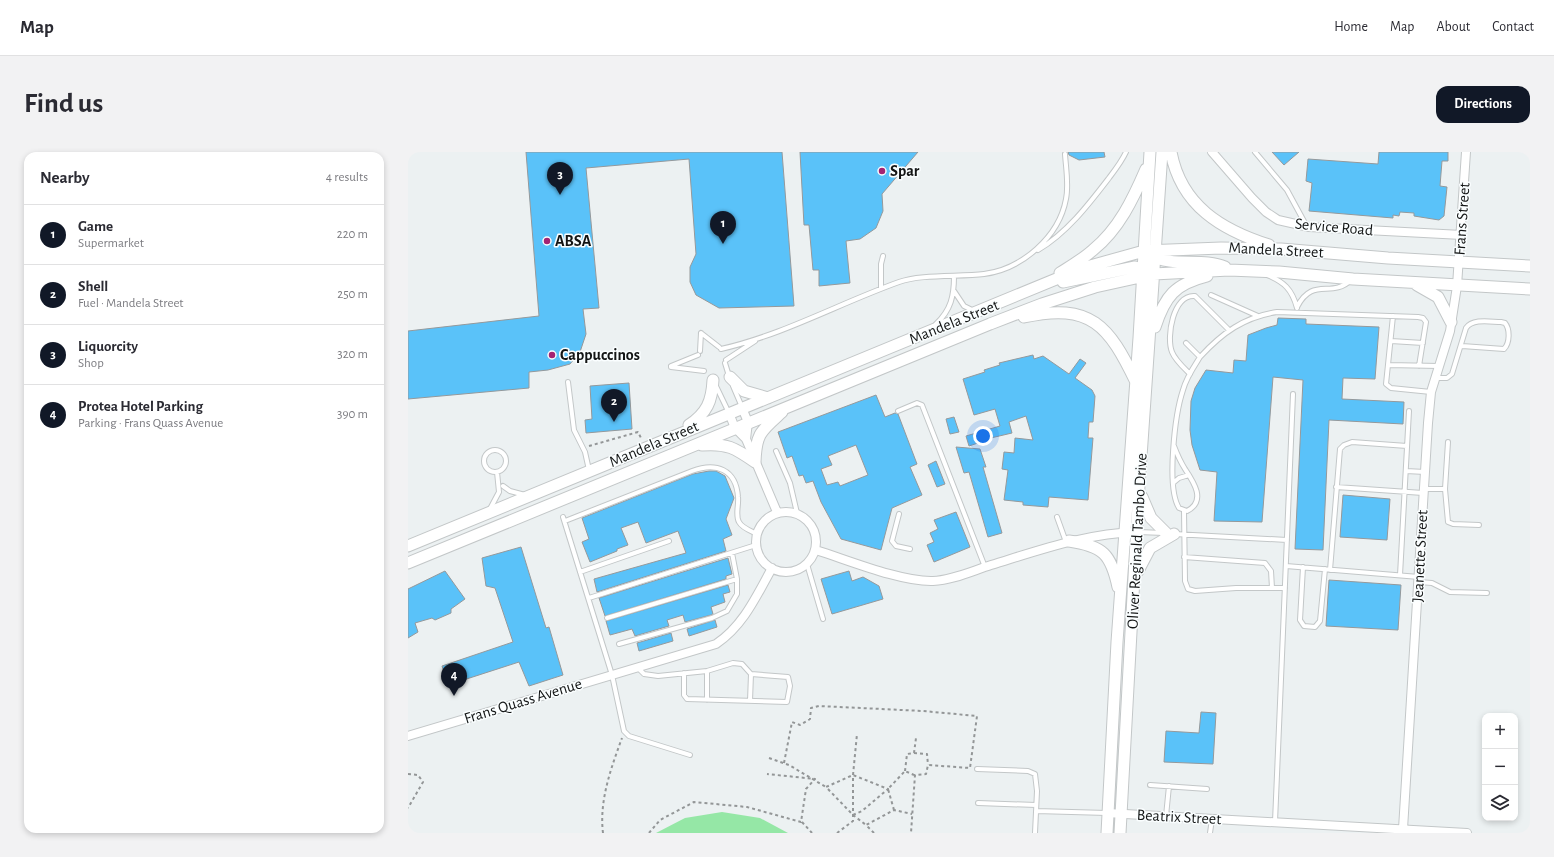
<!DOCTYPE html>
<html lang="en">
<head>
<meta charset="utf-8">
<style>
	body { margin:0; font-family:"Alegreya Sans",sans-serif; background:#f2f2f3; color:#2b2b33 }
	.controls { position:absolute; right:12px; bottom:12px; display:grid; overflow:hidden; border-radius:8px; box-shadow:0 2px 6px #0003 }
	.controls button { width:36px; height:36px; display:grid; place-items:center; padding:0; border:0; border-bottom:1px solid #e1e1e2; background:#fff; color:#2b2b33; font:20px sans-serif }
	.you { position:absolute; left:575px; top:284px; width:14px; height:14px; margin:-10px; border:3px solid #fff; border-radius:50%; background:#1a73e8; box-shadow:0 0 0 6px #1a73e833 }
	.badge { display:grid; place-items:center; width:26px; height:26px; border-radius:50%; background:#111827; color:#fff; font-size:13px; font-weight:700 }
	.pin { position:absolute; translate:-50% -33px; filter:drop-shadow(0 1px 2px #0008) }
	.pin::after { content:''; position:absolute; top:21px; width:14px; height:12px; background:inherit; clip-path:polygon(0 0,100% 0,50% 100%) }
	.list { margin:0; padding:0; list-style:none }
	h2 { display:flex; justify-content:space-between; align-items:center; height:52px; margin:0; padding:0 16px; font-size:17px }
	h2 small { font-size:13px; font-weight:400; color:#7c7c81 }
	.list li { display:grid; grid-template-columns:26px 1fr auto; gap:12px; align-items:center; box-sizing:border-box; height:60px; padding:0 16px; border-top:1px solid #e1e1e2 }
	.list b { display:block; font-size:15px; white-space:nowrap }
	.list p { margin:0; font-size:13px; white-space:nowrap; color:#7c7c81 }
	.list em { font-size:13px; font-style:normal; color:#7c7c81 }
	.icon { flex:none; width:22px; height:22px; fill:none; stroke:currentColor; stroke-width:2; stroke-linecap:round; stroke-linejoin:round }
	.map { position:relative; flex:none; width:1122px; height:681px; overflow:hidden; border-radius:12px }
	header { display:flex; align-items:center; gap:24px; box-sizing:border-box; height:56px; padding:0 20px; background:#fff; border-bottom:1px solid #e1e1e2 }
	header strong { font-size:19px }
	nav { display:flex; gap:22px; margin-inline-start:auto; font-size:14px }
	.intro { display:flex; align-items:center; justify-content:space-between; box-sizing:border-box; height:96px; padding:0 24px }
	h1 { margin:0; font-size:28px }
	.button { padding:10px 18px; border-radius:12px; background:#111827; color:#fff; font-size:14px; font-weight:700 }
	main { display:flex; gap:24px; padding:0 24px }
	aside { flex:1; background:#fff; border-radius:12px; box-shadow:0 2px 6px #0003 }
	.map>svg:first-child { display:block }
	.green { fill:#95e7a6 }
	.building { fill:#5ac2f9; stroke:#95999b; fill-rule:evenodd }
	.lines { fill:none; stroke-linecap:round; stroke-linejoin:round }
	.service-casing { stroke:#c3c7c8; stroke-width:6 }
	.minor-casing { stroke:#c3c7c8; stroke-width:10 }
	.secondary-casing { stroke:#c3c7c8; stroke-width:13 }
	.path { stroke:#939697; stroke-width:2; stroke-dasharray:3 3; stroke-linecap:butt }
	.service { stroke:#fff; stroke-width:4 }
	.minor { stroke:#fff; stroke-width:8 }
	.secondary { stroke:#fff; stroke-width:11 }
	.poi-dot { fill:#a42373; stroke:#fafeff; stroke-width:1.5 }
	.labels { text-anchor:middle; dominant-baseline:central; stroke-width:3; stroke-linejoin:round; paint-order:stroke }
	.poi-label { font-size:16px; font-weight:bold; fill:#131515; stroke:#fafeff; text-anchor:start }
	.street-label { font-size:16px; fill:#131515; stroke:#fafeff }
</style>
</head>
<body>
<header>
<strong>Map</strong>
<nav><a>Home</a><a>Map</a><a>About</a><a>Contact</a></nav>
</header>
<div class="intro"><h1>Find us</h1><a class="button">Directions</a></div>
<main>
<aside>
<h2>Nearby<small>4 results</small></h2>
<ul class="list">
<li><span class="badge">1</span><div><b>Game</b><p>Supermarket</p></div><em>220 m</em></li>
<li><span class="badge">2</span><div><b>Shell</b><p>Fuel · Mandela Street</p></div><em>250 m</em></li>
<li><span class="badge">3</span><div><b>Liquorcity</b><p>Shop</p></div><em>320 m</em></li>
<li><span class="badge">4</span><div><b>Protea Hotel Parking</b><p>Parking · Frans Quass Avenue</p></div><em>390 m</em></li>
</ul>
</aside>
<div class="map">
<svg width="1122" height="681" viewBox="0 0 1122 681">
	<rect width="100%" height="100%" fill="#ecf1f2"/>
	<path class="green" d="M314 660 352 666 380 681H248L277 666Z"/>
	<path class="building" d="M118 0H374L386 154 311 156 288 143 282 130V115L288 102 281 7 178 16 191 156 175 157 178 182 172 200 162 212 140 218 121 220V236L0 247V179L131 164Z
		M392 0H510L474 42 475 59 468 76 452 87 438 89 442 131 411 134V118H405L401 73H396Z
		M660 0H696L697 5 671 8 661 3Z
		M864 0H891L876 13Z
		M971 0H1040V9H1034L1032 34 1039 35 1036 64 1031 68 1006 64V61L992 60 991 64 985 63V66L901 59 904 31 898 29 900 7 970 12Z
		M870 166 898 167V172L971 175 967 227 935 226 934 247 996 250 995 272 921 268 915 398 887 397 895 228 865 225 854 370 806 369 809 320 792 318 784 293 782 278 783 249 787 236 798 218 825 221 826 208 838 209 840 183 858 176 869 173Z
		M625 203 626 207 635 204 661 222 672 207 678 211 667 226 684 238 687 244 685 270H681L680 286H685L680 348 641 345 640 355 615 353V350L596 348 600 318 594 317 596 300 606 301 607 286 625 288 618 264 601 270 604 281 570 289V291L561 294 558 284 592 274 587 257 566 263 555 227 577 220 576 218 592 213 591 211Z
		M221 231 224 277 178 281 177 268 184 267 182 234Z
		M468 243 477 265 487 261 490 262 509 312 502 315 514 343 484 356 473 398 433 387 413 350 405 329 398 331 395 323 391 324 384 304 379 306 370 280ZM448 293 460 323 432 334 430 330 419 333 413 317 424 313 420 304Z
		M546 265 551 280 542 282 538 267Z
		M548 295 572 297 578 315H575L594 381 580 385 561 320 556 321Z
		M528 309 537 332 529 335 520 313Z
		M301 319H308L317 324 326 346 318 367 324 383 315 387 318 399 189 440 186 427 278 401 270 379 238 391 230 370 213 376 220 393 209 397V399L182 410 174 390 181 387 174 366 285 322Z
		M935 343 982 347 979 388 932 385Z
		M548 360 562 395 526 410 519 393 526 390 522 381 530 377 526 368Z
		M113 395 138 476 141 475 155 523 121 534 111 510 40 533 34 514 105 490 87 436 78 434 74 406Z
		M320 406 324 422 318 424V427L197 464 191 446Z
		M37 419 57 447 43 457V461L27 468 24 466 7 471 10 480 0 486V437Z
		M441 419 444 429 455 425 471 434 475 447 424 462 413 427Z
		M921 428 993 433 990 478 918 474Z
		M320 433 322 440 315 442 317 450 303 455 305 462 303 463 277 470 275 463 259 468 261 474 227 484 224 477 202 483 198 469Z
		M307 468 309 475 281 484 279 477Z
		M263 481 265 489 231 499 229 491Z
		M793 560 808 561 805 612 756 610 758 579 791 581Z"/>
	<g class="lines">
		<defs>
			<path id="service" d="M847 0 879 38 898 73
				M630 98C659 81 681 52 701 26 707 18 714 9 718 0
				M859 123C876 130 884 137 889 156
				M473 136V112L475 104
				M546 139 556 154 566 159
				M803 143 850 164
				M889 155C905 124 923 147 943 128
				M985 164 978 232 983 236 1023 240
				M528 172C543 158 546 144 546 124
				M293 181 311 195
				M983 189 1015 191
				M778 191 792 205C814 181 836 165 869 160L1010 165 1015 166 1018 170 1011 214
				M313 197C375 183 432 151 491 130 512 122 552 125 576 122 614 117 651 85 658 47 661 33 658 17 657 2
				M292 199 293 181
				M318 208 347 189
				M317 211 321 224
				M980 213 1031 214
				M263 214 290 203
				M263 215 296 219
				M782 222C776 216 767 208 764 200 758 185 765 142 787 144L821 178
				M1027 226H1039L1044 222 1058 176C1065 166 1083 170 1093 170L1097 171C1102 177 1102 191 1096 197L1054 194
				M160 230 166 278 177 300 181 318
				M308 234 321 261
				M325 234 334 255
				M490 259 509 251 514 253 577 415
				M766 294C769 302 772 309 777 317 785 329 799 349 779 359L771 356C758 335 767 262 775 238 778 226 785 216 792 205
				M76 309a11 11 0 1 1 22 0a11 11 0 1 1-22 0Z
				M368 299 382 331 389 361
				M998 319 1017 320
				M765 331 771 326 781 323
				M95 334 102 339 117 343
				M928 335 1015 341
				M1016 337H1037L1040 370 1045 372 1071 373
				M1037 337 1040 290
				M82 357 91 340 89 320
				M776 359 777 429 780 437 787 439 828 436H877
				M491 362 484 389 488 394 502 397
				M155 365 204 523 216 579 221 584 282 603
				M649 365 658 390
				M157 369 284 319C308 310 328 317 330 345 331 353 327 363 331 370 334 376 343 379 349 382
				M730 380 756 381
				M766 382 879 388
				M776 405 857 411 863 419 864 436
				M399 412 415 467
				M878 414 1011 425
				M895 415 892 468 896 474 907 475 912 469 917 417
				M922 418 932 297 936 293 944 290 999 294
				M172 420 261 389
				M992 423 1001 259
				M1011 430 1024 431 1042 440 1079 441
				M181 446 348 393
				M199 466 329 427 324 401
				M211 492 304 466 319 459 329 442V427
				M230 516 236 522 250 524 299 519 325 511 334 512 343 522 342 549
				M276 521V543L279 547 379 550 382 534 380 525 343 522
				M299 548V519
				M569 617 620 619 627 622 629 639 627 681
				M742 633 799 637
				M570 651 628 653
				M628 659 699 661
				M758 664 761 634
				M867 670 885 242
				M802 681 804 667"/>
			<path id="minor" d="M804 0 844 46 858 60 870 68 901 75 1054 83
				M334 256 340 270 338 287
				M321 261 327 276 338 287 369 360
				M348 390a30 30 0 1 1 60 0a30 30 0 1 1-60 0Z
				M408 398C440 408 493 430 525 429 545 428 564 419 583 413 632 398 679 381 730 380
				M0 584 308 492C335 474 348 445 364 416
				M699 661 1059 681
				M995 677 1020 271 1023 240 1042 179 1049 134 1058 0"/>
			<path id="secondary" d="M763 0C773 54 814 78 861 93
				M742 103C765 116 794 105 817 115
				M652 121C663 114 675 107 685 98 711 77 725 47 738 17
				M655 130 727 115 742 120
				M1009 133 1030 145 1043 170
				M616 165C683 150 701 174 728 230
				M747 175C757 144 767 132 799 124
				M322 225 336 239 360 246
				M281 273C299 261 304 249 305 228
				M294 293C319 291 327 296 347 310
				M347 310C348 281 353 279 374 260
				M734 345 743 366 758 381
				M661 389C695 394 703 402 710 435
				M0 394 675 116 736 99 813 96 873 97 980 106 1122 114
				M0 411 582 172 634 152 687 135 746 122 821 118 871 120 945 127 1122 137
				M730 419 742 396 766 382
				M699 681 709 490 731 186 742 0
				M712 681 731 334 754 0"/>
		</defs>
		<use href="#service" class="service-casing"/>
		<use href="#minor" class="minor-casing"/>
		<use href="#secondary" class="secondary-casing"/>
		<path class="path" d="M181 294 230 280 234 288
			M506 601 519 602 520 613
			M361 606 381 613 418 635
			M376 611 384 570 392 573 402 567 403 556 411 554 515 559 569 564 562 616 520 613 518 622 507 623 503 681
			M497 619 499 602 506 601 508 586
			M0 622 10 623 15 630 0 656
			M486 658 480 637 497 619 506 623
			M445 663 454 659 480 637 445 623 418 635 445 663 458 673
			M394 670 404 681
			M195 681C191 649 203 616 214 586
			M241 681 252 668 286 650 339 655 393 670 398 637 407 627 359 622
			M429 681 445 669V623L449 582
			M466 681 458 673 486 658 504 662"/>
		<use href="#service" class="service"/>
		<use href="#minor" class="minor"/>
		<use href="#secondary" class="secondary"/>
	</g>
	<g class="poi-dot">
		<circle cx="474" cy="19" r="4"/>
		<circle cx="139" cy="89" r="4"/>
		<circle cx="144" cy="203" r="4"/>
	</g>
	<g class="labels">
		<g class="poi-label">
			<text x="482" y="19">Spar</text>
			<text x="147" y="89">ABSA</text>
			<text x="152" y="203">Cappuccinos</text>
		</g>
		<g class="street-label">
			<text transform="translate(1054 67) rotate(-86)">Frans Street</text>
			<text transform="translate(926 75) rotate(5)">Service Road</text>
			<text transform="translate(868 98) rotate(3)">Mandela Street</text>
			<text transform="translate(546 170) rotate(-22)">Mandela Street</text>
			<text transform="translate(246 292) rotate(-23)">Mandela Street</text>
			<text transform="translate(729 389) rotate(-87)">Oliver Reginald Tambo Drive</text>
			<text transform="translate(1012 404) rotate(-87)">Jeanette Street</text>
			<text transform="translate(115 549) rotate(-17)">Frans Quass Avenue</text>
			<text transform="translate(771 665) rotate(3)">Beatrix Street</text>
		</g>
	</g>
</svg>
<div class="controls">
<button>+</button>
<button>−</button>
<button><svg class="icon" aria-label="layers" viewBox="0 0 24 24"><path d="M12 4l9 5-9 5-9-5zM3 14l9 5 9-5"/></svg></button>
</div>
<div class="you"></div>
<div class="pin badge" style="left:315px;top:92px">1</div>
<div class="pin badge" style="left:206px;top:270px">2</div>
<div class="pin badge" style="left:152px;top:43px">3</div>
<div class="pin badge" style="left:46px;top:544px">4</div>
</div>
</main>
</body>
</html>
